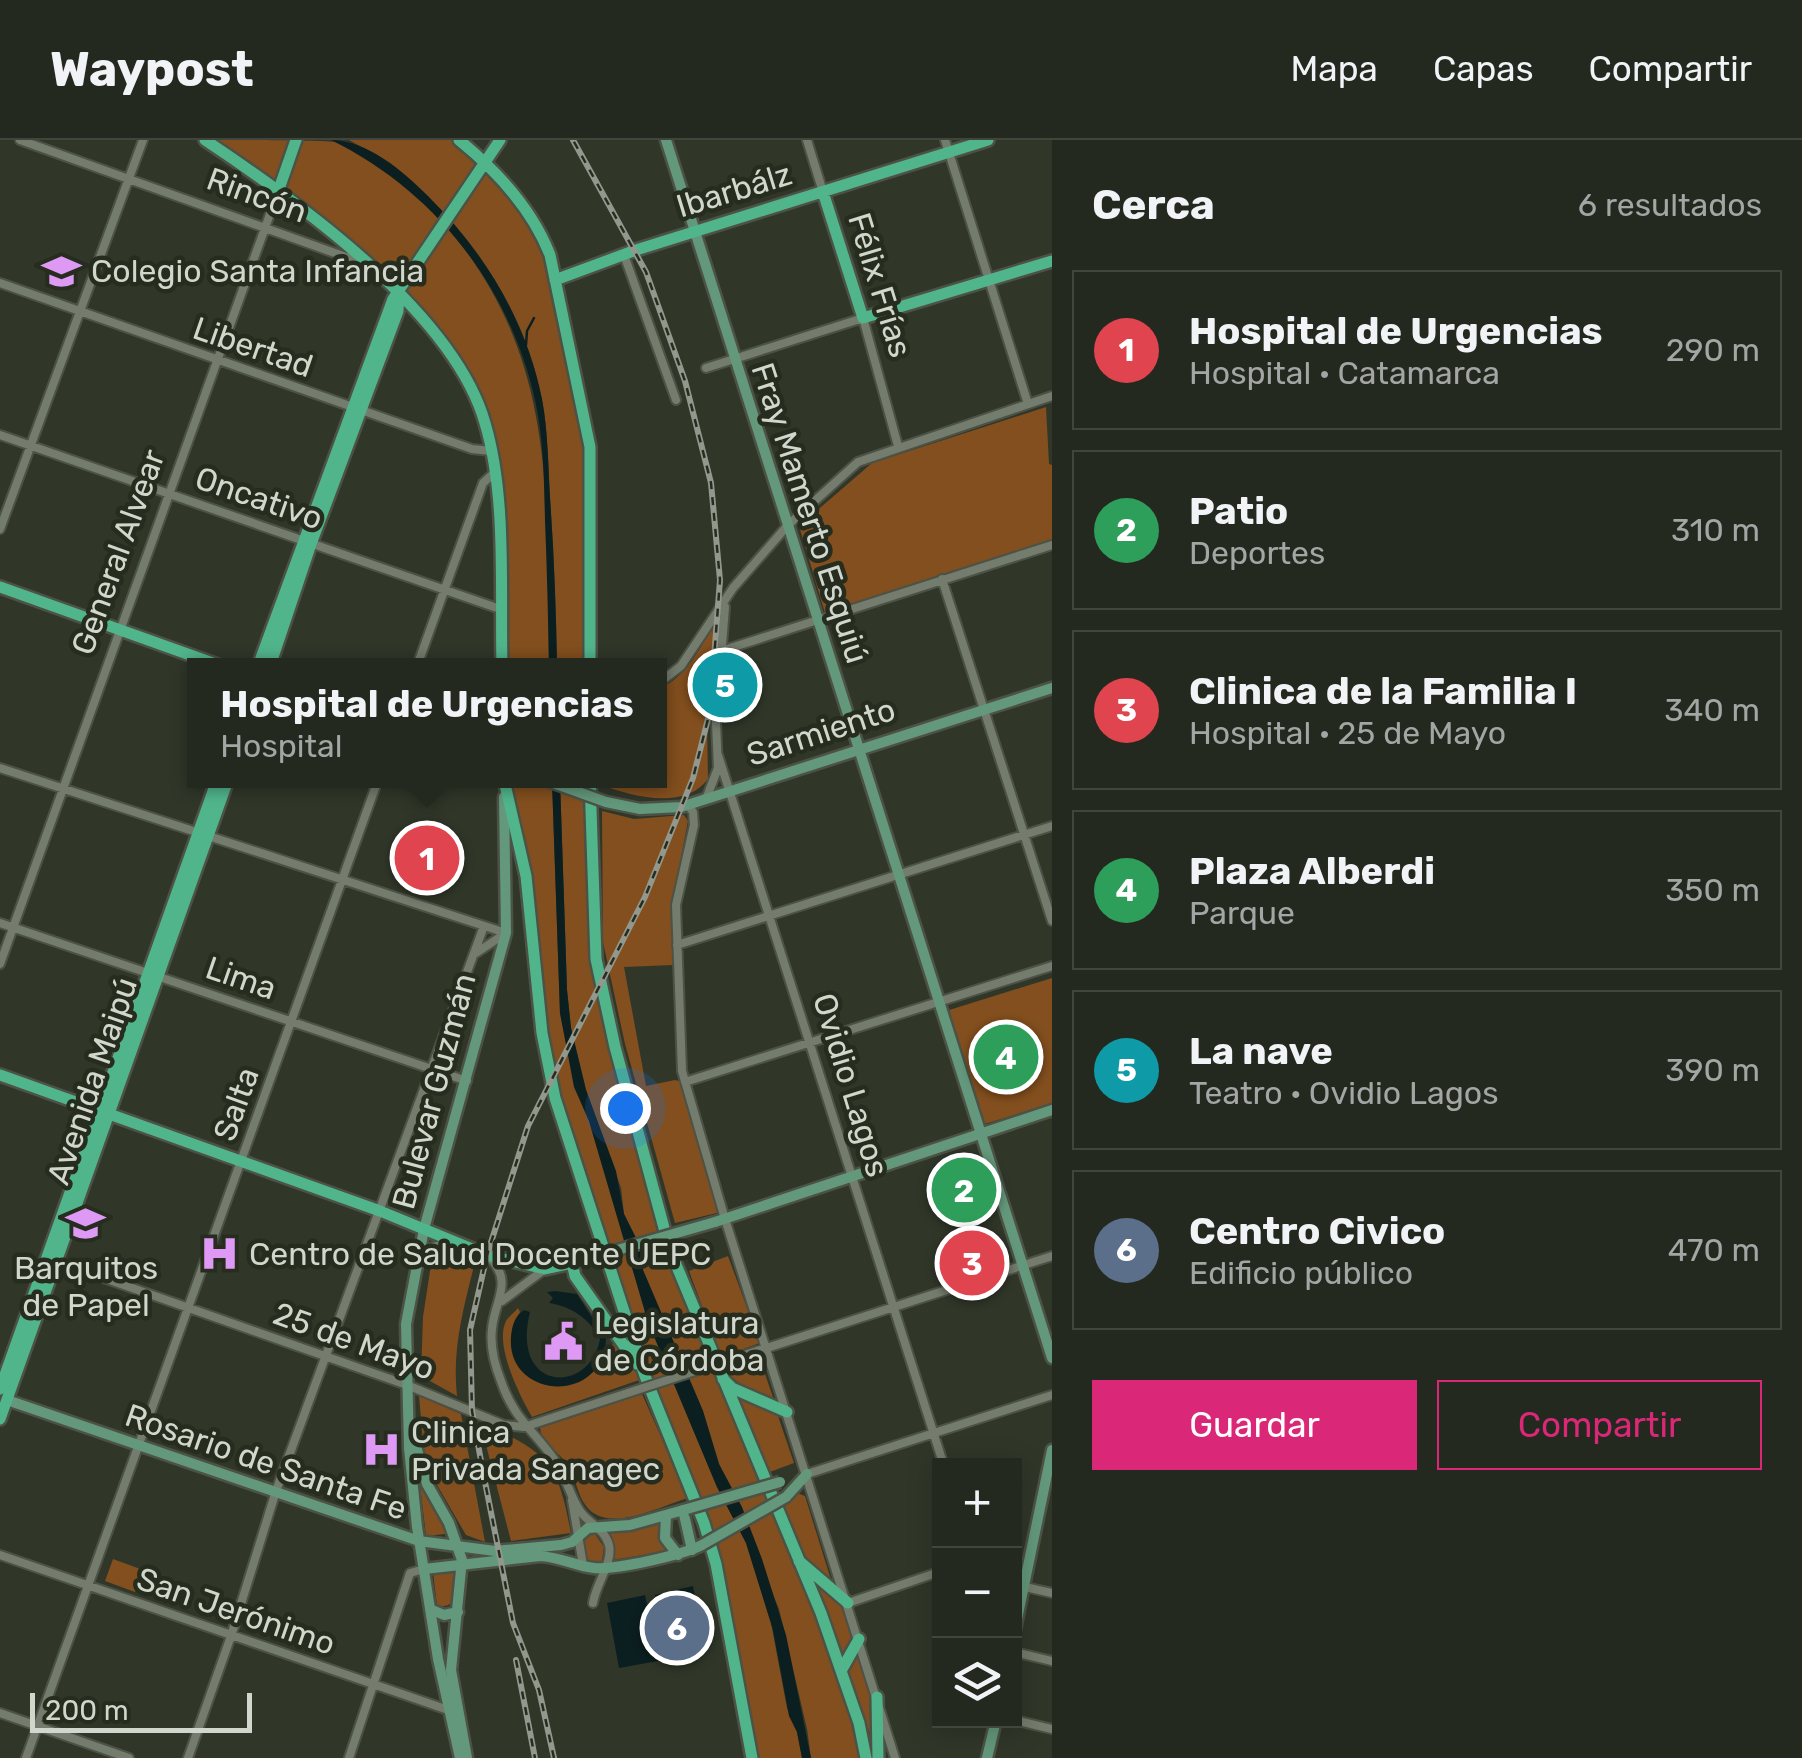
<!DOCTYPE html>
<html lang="es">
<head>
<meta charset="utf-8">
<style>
	body { margin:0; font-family:Rubik,sans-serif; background:#2c3128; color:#f1f3f6 }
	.controls { position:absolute; right:30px; bottom:30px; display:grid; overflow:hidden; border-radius:0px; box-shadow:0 5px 25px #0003 }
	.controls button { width:90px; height:90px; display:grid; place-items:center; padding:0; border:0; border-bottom:2px solid #41453d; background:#24291f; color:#f1f3f6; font:50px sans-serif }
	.scale { position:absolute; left:30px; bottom:25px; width:222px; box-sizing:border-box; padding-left:10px; border:5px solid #d2d7ce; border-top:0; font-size:28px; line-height:35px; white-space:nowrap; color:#d2d7ce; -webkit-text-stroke:8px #262d1f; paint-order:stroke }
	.you { position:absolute; left:625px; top:968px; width:35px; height:35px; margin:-25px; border:8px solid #fff; border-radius:50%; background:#1a73e8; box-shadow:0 0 0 15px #1a73e833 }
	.badge { display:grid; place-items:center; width:65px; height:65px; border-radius:50%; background:#db2777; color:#fff; font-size:32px; font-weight:700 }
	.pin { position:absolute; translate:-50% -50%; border:5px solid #fff; box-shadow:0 2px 10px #0006 }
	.popup { position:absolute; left:187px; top:518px; width:480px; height:130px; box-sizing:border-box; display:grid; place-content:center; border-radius:0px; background:#24291f; filter:drop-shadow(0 2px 8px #0005); font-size:32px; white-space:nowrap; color:#a3a6a4 }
	.popup b { font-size:38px; color:#f1f3f6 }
	.popup::after { content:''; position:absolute; left:50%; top:100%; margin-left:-20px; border:20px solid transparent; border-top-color:#24291f }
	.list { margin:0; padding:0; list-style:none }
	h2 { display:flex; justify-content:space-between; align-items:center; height:130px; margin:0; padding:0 40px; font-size:42px }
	h2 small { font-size:32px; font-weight:400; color:#a3a6a4 }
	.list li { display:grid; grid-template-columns:65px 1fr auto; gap:30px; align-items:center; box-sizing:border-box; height:160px; margin:0 20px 20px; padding:0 20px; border:2px solid #41453d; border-radius:0px }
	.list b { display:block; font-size:38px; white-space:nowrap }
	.list p { margin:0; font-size:32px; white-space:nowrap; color:#a3a6a4 }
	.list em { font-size:32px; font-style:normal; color:#a3a6a4 }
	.actions { display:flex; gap:20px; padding:30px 40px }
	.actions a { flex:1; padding:22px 0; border:2px solid #db2777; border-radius:0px; text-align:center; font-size:35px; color:#db2777 }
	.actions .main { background:#db2777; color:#fff }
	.icon { flex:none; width:55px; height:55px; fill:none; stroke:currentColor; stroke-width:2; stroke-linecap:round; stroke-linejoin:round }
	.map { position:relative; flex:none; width:1052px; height:1618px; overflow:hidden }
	header { display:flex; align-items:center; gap:60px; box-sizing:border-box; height:140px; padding:0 50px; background:#24291f; border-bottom:2px solid #41453d }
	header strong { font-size:48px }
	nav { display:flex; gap:55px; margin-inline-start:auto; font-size:35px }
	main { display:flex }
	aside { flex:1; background:#24291f }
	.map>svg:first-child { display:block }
	.green { fill:#834f1e }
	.water { fill:#0c1f20 }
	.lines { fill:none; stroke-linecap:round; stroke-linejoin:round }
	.stream { stroke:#0c1f20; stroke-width:2.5 }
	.street-casing { stroke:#4c5246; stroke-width:12 }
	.secondary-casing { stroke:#4c5246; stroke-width:15 }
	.primary-casing { stroke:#4c5246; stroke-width:16 }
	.street { stroke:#747c6d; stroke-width:8 }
	.secondary { stroke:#63987c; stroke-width:10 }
	.primary { stroke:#51b58c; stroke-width:11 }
	.rail-casing { stroke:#92988d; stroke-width:6 }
	.rail { stroke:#262d1f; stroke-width:2.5; stroke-dasharray:8; stroke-linecap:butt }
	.street-bridge-casing { stroke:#4c5246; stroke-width:12; stroke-linecap:butt }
	.secondary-bridge-casing { stroke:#4c5246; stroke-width:15; stroke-linecap:butt }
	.street-bridge { stroke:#747c6d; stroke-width:8 }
	.secondary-bridge { stroke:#63987c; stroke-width:10 }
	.labels { text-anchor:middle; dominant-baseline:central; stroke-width:9; stroke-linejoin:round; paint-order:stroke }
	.street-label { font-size:32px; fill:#d2d7ce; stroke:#262d1f }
	.poi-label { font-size:32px; fill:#d2d7ce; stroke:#262d1f; text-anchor:start }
</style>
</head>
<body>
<header>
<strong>Waypost</strong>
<nav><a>Mapa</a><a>Capas</a><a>Compartir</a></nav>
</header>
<main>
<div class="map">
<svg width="1052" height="1618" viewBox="0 0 1052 1618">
	<rect width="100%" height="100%" fill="#303729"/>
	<path class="green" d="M205 0C233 0 314 0 335 2 374 16 412 48 439 78 560 213 546 357 549 525H502L492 319 467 241 388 142Z
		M349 0H459L485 22 544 101 585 270 590 525H557C556 470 554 414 550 358 548 326 548 292 542 260 522 153 445 51 349 0Z
		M1046 267 1049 324 1052 325V402L825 473 799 386 872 323Z
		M715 483 707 581 708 639C684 671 632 656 601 645V641L660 640V548C686 538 701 506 715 483Z
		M504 641H552L560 873 575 947 589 981 648 1182 717 1347 746 1403 771 1483 787 1568 797 1592 802 1618H752L716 1424 645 1236 555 958 526 736Z
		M560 641H590L596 819 670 1110 796 1418 866 1618H811L807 1589 779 1469 719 1324 703 1271 643 1130 639 1104 624 1074 621 1048 586 950 571 888 567 850Z
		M602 671 634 679 684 675 688 681 675 749 673 825 624 827 646 946 675 940 685 943 721 1072 675 1083 625 904 603 802Z
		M1052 838V964L981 985 946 871Z
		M436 1114 466 1129 474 1126C463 1170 452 1210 457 1256L421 1236 423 1177 432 1118Z
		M728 1116 760 1203 721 1217 689 1131Z
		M518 1168 520 1172C482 1237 581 1280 605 1209L617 1202 642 1239 532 1277C520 1256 494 1205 506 1181 509 1176 514 1173 518 1168Z
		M759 1217 774 1260 740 1244 723 1229Z
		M642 1254 688 1358C660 1366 608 1395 586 1366 577 1355 576 1337 567 1324 559 1312 541 1302 540 1288Z
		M419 1256 461 1274 485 1402 466 1395 433 1338 424 1314Z
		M735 1257 778 1276 794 1323 767 1333Z
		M480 1282C546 1312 558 1320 571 1393L511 1401Z
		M419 1337 445 1388V1394L426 1396Z
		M797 1353 805 1356 832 1443 804 1425 779 1363Z
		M659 1380V1397L668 1411 612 1420 613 1408 607 1393Z
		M593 1391 604 1407 602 1421 596 1424 588 1421 584 1402 587 1393Z
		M113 1419 143 1430 135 1452 105 1441Z
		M433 1432H457C456 1448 460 1469 437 1466Z
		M812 1442 842 1465 872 1561 870 1594Z"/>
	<path class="water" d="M331 0C367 0 403 31 428 56 484 112 526 180 542 259 548 291 548 325 550 358 554 414 556 469 557 525H549C548 477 547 429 545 381 544 341 544 300 535 260 510 147 435 51 331 0Z
		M552 641H560L567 850 571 888 586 950 616 1031 624 1074 639 1104 643 1130 703 1271 719 1324 742 1367 762 1419 786 1495 811 1618H802L797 1592 789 1576 773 1490 746 1403 717 1347 648 1182 589 981 574 947 560 873Z
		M555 1151 577 1154 606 1199C603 1266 506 1259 511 1197 512 1185 515 1176 524 1170L530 1172C510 1253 590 1255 600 1199 589 1178 572 1167 549 1163L553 1158 547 1152Z
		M693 1446 705 1512 666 1520 664 1505 695 1499 689 1470 660 1475 655 1455Z
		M645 1455 658 1521 619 1528 607 1463Z"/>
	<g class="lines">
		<path class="stream" d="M526 205 527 191 534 178"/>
		<defs>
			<path id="street" d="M20 0 346 117 358 118
				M807 0 823 52
				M945 0 1028 264
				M624 115 676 260
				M0 143 472 309 491 311
				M706 228 863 178 898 306
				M0 295 500 469
				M0 389 143 0
				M942 439 1052 781
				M721 511 1052 405
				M417 526 483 343 494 333
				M660 542 681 526 733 448 788 385 858 322 1052 256
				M718 615 944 1326
				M0 628 506 793
				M706 659 718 628 716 582 725 467
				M688 665 693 672 694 685 676 765 682 931 725 1079 895 1618
				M0 783 467 941
				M677 805 1052 686
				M476 813 506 793
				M0 824 279 49
				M685 942 1052 826
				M490 1118C514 1142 494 1162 492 1189 490 1206 495 1226 501 1241 514 1280 536 1292 556 1322 566 1337 570 1356 580 1371 588 1383 605 1389 609 1405 613 1423 596 1443 593 1463
				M53 1120 407 1245 504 1285 524 1287 643 1248
				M418 1122 433 1107 451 1102
				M502 1161 545 1129
				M723 1222 1052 1116
				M807 1334 1052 1255
				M572 1360 583 1425
				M0 1415 454 1572
				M1025 1447 1052 1453
				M848 1463 939 1432
				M1014 1512 1052 1521
				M0 1573 129 1618
				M1014 1580 1052 1589
				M26 1618 378 640
				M188 1618 231 1496 276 1351 484 786
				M349 1618 410 1433 424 1429"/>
			<path id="secondary" d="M666 0 1052 1218
				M606 662 640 669 681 667 1052 548
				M715 1082 1052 970
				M7 1260 419 1401 495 1411 561 1405 572 1402 588 1388 630 1385 687 1369
				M413 1296 427 1344 449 1383 462 1420 451 1530 467 1618
				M786 1357 807 1334
				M683 1370 692 1410
				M666 1375 665 1398 678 1415
				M424 1429 540 1416C560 1417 576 1426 594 1428 616 1430 682 1415 702 1405
				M430 1469 444 1475 458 1472
				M1014 1494 1052 1310
				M460 1618 438 1519 417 1387 409 1308 406 1184 424 1089 506 793 504 657
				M987 1618 996 1580"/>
			<path id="primary" d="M205 0C297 61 454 173 485 283 507 357 500 449 502 526
				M459 0C497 31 532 69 550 115L590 307V526
				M279 49 296 0
				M823 52 863 178 1052 121
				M555 140 636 110 988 0
				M0 447 221 526
				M258 526 393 159 500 0
				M270 526 311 404 398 171 399 154
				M504 640 526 736 542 893 555 958 645 1236 704 1383 716 1424 752 1618
				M590 640 596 819 615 907 670 1110 821 1473 859 1583 866 1618
				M0 935 380 1071 487 1115 545 1129 572 1123 575 1136 637 1224
				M723 1239 732 1248 787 1272
				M0 1249 217 640
				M0 1279 228 640
				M799 1421 848 1463
				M841 1531 859 1499
				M877 1557 878 1618"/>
		</defs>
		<use href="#street" class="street-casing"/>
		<use href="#secondary" class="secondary-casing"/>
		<use href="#primary" class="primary-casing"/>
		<use href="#street" class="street"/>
		<use href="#secondary" class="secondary"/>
		<use href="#primary" class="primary"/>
		<defs>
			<path id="rail" d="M516 1520 535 1618
				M554 1618 539 1550 513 1483 483 1332 472 1271 470 1190 487 1115 528 986 645 757 693 638 710 571 720 440 711 343 685 241 646 132 573 0"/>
		</defs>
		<use href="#rail" class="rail-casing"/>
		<use href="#rail" class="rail"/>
		<defs>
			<path id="street-bridge" d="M643 1248 723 1222"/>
			<path id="secondary-bridge" d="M545 640 606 662
				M572 1123 715 1082
				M687 1369 780 1342
				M702 1405 786 1357"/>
		</defs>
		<use href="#street-bridge" class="street-bridge-casing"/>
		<use href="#secondary-bridge" class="secondary-bridge-casing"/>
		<use href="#street-bridge" class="street-bridge"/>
		<use href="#secondary-bridge" class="secondary-bridge"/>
	</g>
	<defs>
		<symbol id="school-bare" viewBox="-9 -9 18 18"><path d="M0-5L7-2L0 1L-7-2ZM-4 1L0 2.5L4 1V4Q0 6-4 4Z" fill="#dd99f3" stroke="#262d1f" stroke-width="2.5" paint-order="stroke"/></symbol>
		<symbol id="hospital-bare" viewBox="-9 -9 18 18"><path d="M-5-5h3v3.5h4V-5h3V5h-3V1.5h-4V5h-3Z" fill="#dd99f3" stroke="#262d1f" stroke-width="2.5" paint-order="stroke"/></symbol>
		<symbol id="civic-bare" viewBox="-9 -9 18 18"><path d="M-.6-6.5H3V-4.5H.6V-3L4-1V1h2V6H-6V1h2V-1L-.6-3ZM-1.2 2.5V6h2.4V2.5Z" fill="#dd99f3" stroke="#262d1f" stroke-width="2.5" paint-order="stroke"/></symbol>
	</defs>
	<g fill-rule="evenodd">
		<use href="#school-bare" x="34" y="104" width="55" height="55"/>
		<use href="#school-bare" x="58" y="1056" width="55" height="55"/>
		<use href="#hospital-bare" x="192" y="1086" width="55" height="55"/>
		<use href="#civic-bare" x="536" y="1174" width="55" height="55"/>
		<use href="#hospital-bare" x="354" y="1282" width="55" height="55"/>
	</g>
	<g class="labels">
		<g class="street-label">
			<text transform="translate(734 50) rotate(-17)">Ibarbálz</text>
			<text transform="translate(257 55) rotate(20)">Rincón</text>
			<text transform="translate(880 145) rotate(73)">Félix Frías</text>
			<text transform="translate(253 207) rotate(19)">Libertad</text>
			<text transform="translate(259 358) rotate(19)">Oncativo</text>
			<text transform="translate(810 373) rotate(72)">Fray Mamerto Esquiú</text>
			<text transform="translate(118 412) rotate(-70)">General Alvear</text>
			<text transform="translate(821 592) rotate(-18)">Sarmiento</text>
			<text transform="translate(241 838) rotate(19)">Lima</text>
			<text transform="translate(92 941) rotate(-71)">Avenida Maipú</text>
			<text transform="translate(851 945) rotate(73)">Ovidio Lagos</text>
			<text transform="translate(434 951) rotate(-75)">Bulevar Guzmán</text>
			<text transform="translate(236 964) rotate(-70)">Salta</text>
			<text transform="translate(354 1201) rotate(20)">25 de Mayo</text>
			<text transform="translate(266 1322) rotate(19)">Rosario de Santa Fe</text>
			<text transform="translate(236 1471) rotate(19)">San Jerónimo</text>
		</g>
		<g class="poi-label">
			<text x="91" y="131">Colegio Santa Infancia</text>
			<text x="249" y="1114">Centro de Salud Docente UEPC</text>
			<text x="86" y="1128" text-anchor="middle">Barquitos<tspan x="86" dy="37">de Papel</tspan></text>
			<text x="594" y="1183">Legislatura<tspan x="594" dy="37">de Córdoba</tspan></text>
			<text x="411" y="1292">Clinica<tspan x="411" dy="37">Privada Sanagec</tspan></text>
		</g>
	</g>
</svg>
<div class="controls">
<button>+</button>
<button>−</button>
<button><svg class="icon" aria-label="layers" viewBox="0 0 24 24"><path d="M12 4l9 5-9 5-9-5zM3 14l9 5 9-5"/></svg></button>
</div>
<div class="scale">200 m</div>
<div class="you"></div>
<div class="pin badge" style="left:427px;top:718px;background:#e0444e">1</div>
<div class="popup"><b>Hospital de Urgencias</b>Hospital</div>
<div class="pin badge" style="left:964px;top:1050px;background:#2e9e5b">2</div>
<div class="pin badge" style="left:972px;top:1123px;background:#e0444e">3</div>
<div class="pin badge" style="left:1006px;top:917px;background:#2e9e5b">4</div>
<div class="pin badge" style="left:725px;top:545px;background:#0f9aa8">5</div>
<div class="pin badge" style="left:677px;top:1488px;background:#5c6f8a">6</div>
</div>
<aside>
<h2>Cerca<small>6 resultados</small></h2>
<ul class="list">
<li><span class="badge" style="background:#e0444e">1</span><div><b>Hospital de Urgencias</b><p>Hospital · Catamarca</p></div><em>290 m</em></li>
<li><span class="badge" style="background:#2e9e5b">2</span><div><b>Patio</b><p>Deportes</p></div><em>310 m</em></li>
<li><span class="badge" style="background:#e0444e">3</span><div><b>Clinica de la Familia I</b><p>Hospital · 25 de Mayo</p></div><em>340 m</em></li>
<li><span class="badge" style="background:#2e9e5b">4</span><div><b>Plaza Alberdi</b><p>Parque</p></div><em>350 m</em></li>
<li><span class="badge" style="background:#0f9aa8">5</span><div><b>La nave</b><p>Teatro · Ovidio Lagos</p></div><em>390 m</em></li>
<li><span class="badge" style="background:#5c6f8a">6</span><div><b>Centro Civico</b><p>Edificio público</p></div><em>470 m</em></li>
</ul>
<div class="actions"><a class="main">Guardar</a><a>Compartir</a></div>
</aside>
</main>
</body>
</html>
